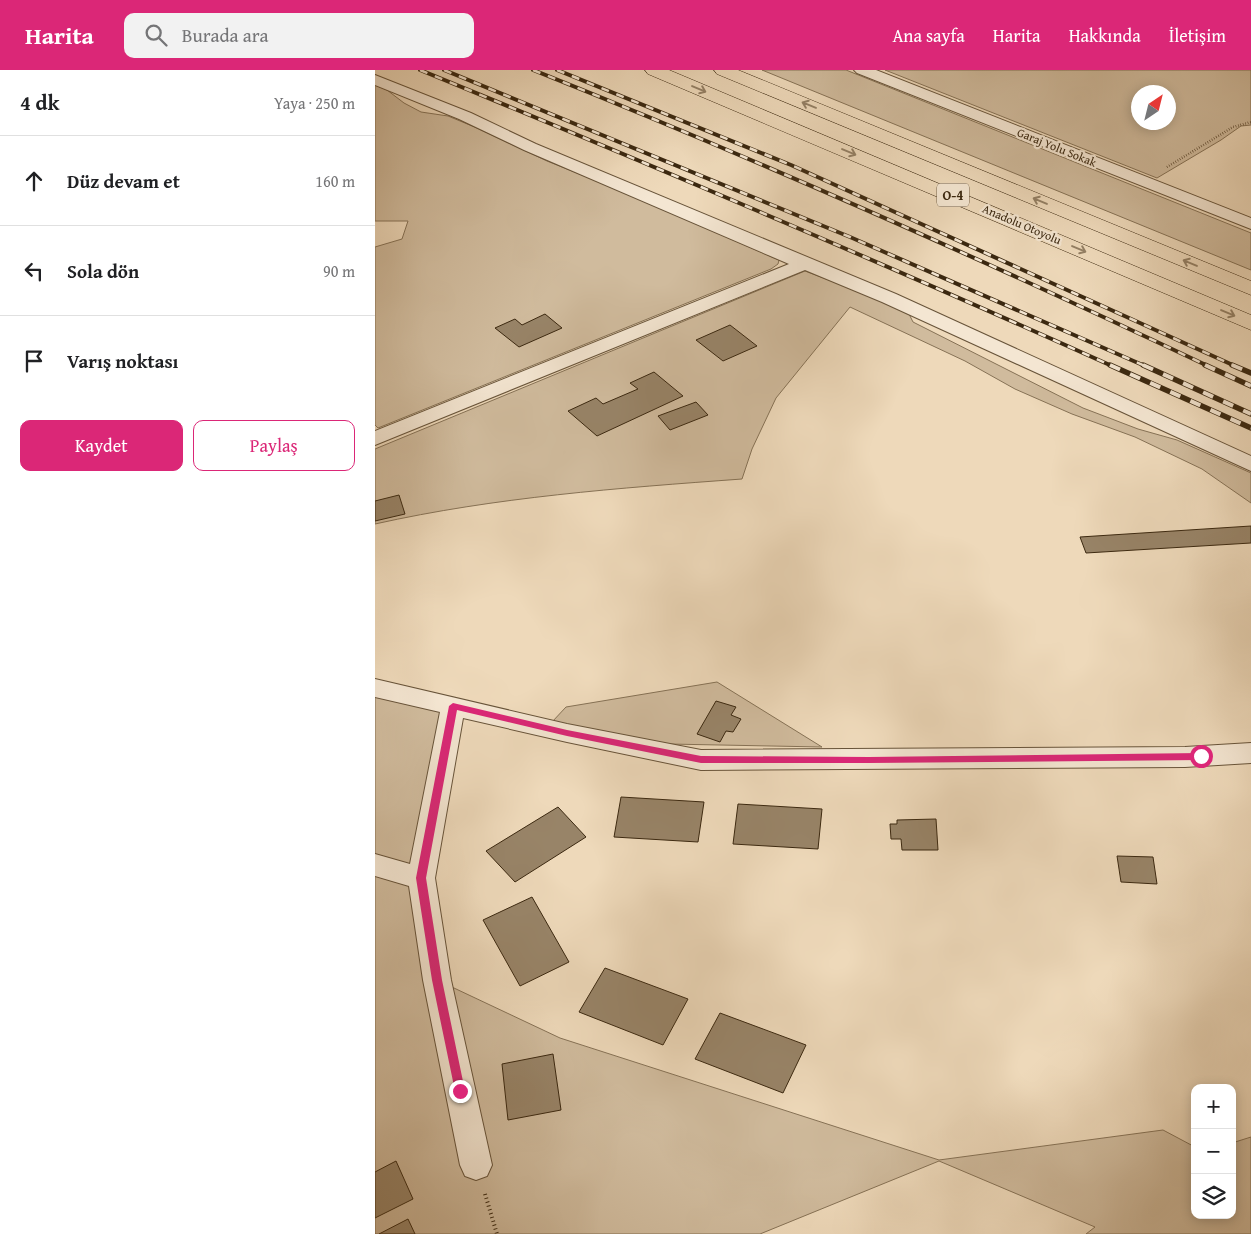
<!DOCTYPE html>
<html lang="tr">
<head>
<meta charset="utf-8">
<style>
	body { margin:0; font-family:"Gentium Book Plus",serif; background:#f2f2f2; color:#202124 }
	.controls { position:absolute; right:15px; bottom:15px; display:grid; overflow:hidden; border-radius:10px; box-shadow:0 2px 12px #0003 }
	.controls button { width:45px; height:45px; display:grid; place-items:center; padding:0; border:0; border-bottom:1px solid #e0e0e0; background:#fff; color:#202124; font:25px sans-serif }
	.compass { position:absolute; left:756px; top:15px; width:45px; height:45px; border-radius:50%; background:#fff; box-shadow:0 2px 12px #0003; rotate:35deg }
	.stop { position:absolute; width:15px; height:15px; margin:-11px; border:4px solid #db2777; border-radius:50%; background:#fff }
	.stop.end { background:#db2777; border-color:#fff; box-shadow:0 1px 5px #0008 }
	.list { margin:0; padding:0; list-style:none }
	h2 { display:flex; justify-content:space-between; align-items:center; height:65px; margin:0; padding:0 20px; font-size:21px }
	h2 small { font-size:16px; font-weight:400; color:#757577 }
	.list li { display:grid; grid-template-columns:32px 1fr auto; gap:15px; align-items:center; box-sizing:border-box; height:90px; padding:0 20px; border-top:1px solid #e0e0e0 }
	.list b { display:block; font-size:19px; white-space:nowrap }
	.list em { font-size:16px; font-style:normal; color:#757577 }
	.actions { display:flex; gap:10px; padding:15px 20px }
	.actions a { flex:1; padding:11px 0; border:1px solid #db2777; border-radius:10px; text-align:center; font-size:18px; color:#db2777 }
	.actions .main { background:#db2777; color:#fff }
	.icon { flex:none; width:28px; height:28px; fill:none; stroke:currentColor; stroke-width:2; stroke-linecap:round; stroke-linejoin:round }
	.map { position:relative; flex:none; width:876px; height:1164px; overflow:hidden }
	header { display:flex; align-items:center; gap:30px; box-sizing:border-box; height:70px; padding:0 25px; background:#db2777; color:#fff }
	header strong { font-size:24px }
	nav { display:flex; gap:28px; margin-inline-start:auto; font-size:18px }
	.search { width:350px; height:45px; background:#f2f2f2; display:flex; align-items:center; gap:12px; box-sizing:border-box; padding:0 18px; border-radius:10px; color:#757577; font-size:19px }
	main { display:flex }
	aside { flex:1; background:#fff }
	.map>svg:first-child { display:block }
	.green { fill:#d0bb9d; stroke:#867256; fill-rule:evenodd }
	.building { fill:#988468; stroke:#3b2810 }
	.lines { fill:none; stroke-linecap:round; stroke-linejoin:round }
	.minor-casing { stroke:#68543a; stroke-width:2 }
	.motorway-casing { stroke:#3b2810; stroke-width:1 }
	.path-far1 { stroke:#3b2810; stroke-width:2.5; stroke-dasharray:0.5 2; stroke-linecap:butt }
	.path { stroke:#3b2810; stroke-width:4; stroke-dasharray:1 3; stroke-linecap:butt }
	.minor { fill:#f4e6d2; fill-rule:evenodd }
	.motorway { fill:#eed9ba; fill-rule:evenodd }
	.rail-far1-casing { stroke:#3b2810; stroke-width:4 }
	.rail-casing { stroke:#3b2810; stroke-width:5.5 }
	.rail-far1 { stroke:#f4e6d2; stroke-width:2.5; stroke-dasharray:8; stroke-linecap:butt }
	.rail { stroke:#f4e6d2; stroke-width:4; stroke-dasharray:11; stroke-linecap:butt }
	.oneway { stroke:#948065 }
	.route { fill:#db2777 }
	.labels { text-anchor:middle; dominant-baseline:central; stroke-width:4.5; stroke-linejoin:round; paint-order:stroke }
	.far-street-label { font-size:12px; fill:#3b2810; stroke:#f4e6d2 }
	.shield { fill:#f4e6d2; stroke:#72614a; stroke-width:1 }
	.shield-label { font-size:14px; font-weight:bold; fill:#3b2810 }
</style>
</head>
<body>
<header>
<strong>Harita</strong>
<div class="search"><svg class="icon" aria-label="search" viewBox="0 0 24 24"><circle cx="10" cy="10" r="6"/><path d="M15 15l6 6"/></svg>Burada ara</div>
<nav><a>Ana sayfa</a><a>Harita</a><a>Hakkında</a><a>İletişim</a></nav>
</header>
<main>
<aside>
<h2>4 dk<small>Yaya · 250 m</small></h2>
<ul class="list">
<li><svg class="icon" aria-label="ahead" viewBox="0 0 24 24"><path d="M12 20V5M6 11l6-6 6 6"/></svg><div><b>Düz devam et</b></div><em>160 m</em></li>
<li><svg class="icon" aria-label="left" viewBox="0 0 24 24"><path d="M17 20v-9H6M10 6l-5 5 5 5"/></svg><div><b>Sola dön</b></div><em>90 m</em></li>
<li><svg class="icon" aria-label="arrive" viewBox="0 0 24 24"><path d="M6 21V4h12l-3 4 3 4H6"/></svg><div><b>Varış noktası</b></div></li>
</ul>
<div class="actions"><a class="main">Kaydet</a><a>Paylaş</a></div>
</aside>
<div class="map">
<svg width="876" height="1164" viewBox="0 0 876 1164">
	<rect width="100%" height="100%" fill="#eed9ba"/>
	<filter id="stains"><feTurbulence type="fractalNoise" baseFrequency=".004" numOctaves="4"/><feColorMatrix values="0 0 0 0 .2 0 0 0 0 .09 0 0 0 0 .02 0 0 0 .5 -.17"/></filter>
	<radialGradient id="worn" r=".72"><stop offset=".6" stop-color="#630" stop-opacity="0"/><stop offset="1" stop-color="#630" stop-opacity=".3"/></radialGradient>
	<path class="green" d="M387 0H471L876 163V200Z
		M510 0H876V55L866 56 846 70 782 108ZM764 22H794V52H764Z
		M0 15 12 20 29 33 46 42 73 46 102 58 172 91 242 119 404 190 403 194 396 199 3 358 0 355V177L27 169 33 151H0Z
		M430 201 515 233 534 244 538 252 708 338 763 359 802 370 876 403V433L827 399 760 367 697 344 640 319 590 291 475 237 401 328 377 379 367 409C244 418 121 427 0 454V379Z
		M342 612 447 677 293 674 177 652 191 637Z
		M0 618 78 636 46 808 62 910 185 968 564 1090 788 1060 820 1077V1145H857V1073L876 1067V1164H711L720 1157 564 1091 385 1164H0Z"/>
	<path class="building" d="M170 244 187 258 144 277 120 258 140 249 147 255Z
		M355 255 382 276 348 291 321 270Z
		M279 302 308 326 222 366 193 341 221 328 228 334 263 319 255 313Z
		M321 332 333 345 295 360 283 346Z
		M24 425 30 444 0 451V431Z
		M876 456V473L711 483 705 467Z
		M341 631 361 637 356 645 366 649 358 662 351 661 345 672 322 664Z
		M246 727 329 732 323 772 239 767Z
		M363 734 447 739 443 779 358 774Z
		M183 737 211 767 140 812 111 781Z
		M561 749 563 780H527L526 769H516L515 754H522V750Z
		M742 786 778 787 782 814 746 812Z
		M157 827 194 892 145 916 108 850Z
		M230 898 313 929 288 975 204 942Z
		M345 943 431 975 408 1023 320 989Z
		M178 984 186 1040 133 1050 127 994Z
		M21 1091 38 1129 0 1148V1102Z
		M33 1149 40 1164H4Z"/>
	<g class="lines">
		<defs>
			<path id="minor" d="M479 0H501L876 148V159L482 3Z
				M0 5 96 43 161 74 521 224 876 386V401L507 232 430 200 0 375V361L414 194 149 80 84 49 0 15Z
				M0 609 192 654 326 680 810 677 876 673V693L810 697 326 700 192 672 88 648 60 808 76 910 117 1095 112 1106 101 1110 90 1106 85 1095 48 910 34 816 0 806V784L35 794 65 642 0 627Z"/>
			<path id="motorway" d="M270 0H294L876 245V260L273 4Z
				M339 0H363L876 211V225L342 4Z"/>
		</defs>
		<use href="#minor" class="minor-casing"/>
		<use href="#motorway" class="motorway-casing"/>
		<path class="path-far1" d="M792 97 858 57 876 52"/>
		<path class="path" d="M110 1124 122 1164"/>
		<use href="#minor" class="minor"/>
		<use href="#motorway" class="motorway"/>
		<defs>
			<path id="rail-far1" d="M45 0C277 95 508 193 737 296
				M69 0 475 167 770 296
				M158 0C386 91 611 191 833 296
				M182 0 416 95 860 296"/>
			<path id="rail" d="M735 295 876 358
				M768 295 876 344
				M830 295 876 316
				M857 295 876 303"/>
		</defs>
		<use href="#rail-far1" class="rail-far1-casing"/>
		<use href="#rail" class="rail-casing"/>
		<use href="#rail-far1" class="rail-far1"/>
		<use href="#rail" class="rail"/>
	</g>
	<defs><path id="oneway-shaft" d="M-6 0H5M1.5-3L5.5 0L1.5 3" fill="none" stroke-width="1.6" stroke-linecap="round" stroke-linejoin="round" transform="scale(1.25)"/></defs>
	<g class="oneway">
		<use href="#oneway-shaft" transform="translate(324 19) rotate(23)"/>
		<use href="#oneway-shaft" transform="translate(434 35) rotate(-158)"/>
		<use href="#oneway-shaft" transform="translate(474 82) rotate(23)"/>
		<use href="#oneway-shaft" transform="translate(665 131) rotate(-157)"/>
		<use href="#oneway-shaft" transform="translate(704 179) rotate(23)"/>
		<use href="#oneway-shaft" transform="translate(815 193) rotate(-157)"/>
		<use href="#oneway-shaft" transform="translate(853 243) rotate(23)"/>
	</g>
	<path class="route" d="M78 633 192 660 326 686 494 687 826 683 831 686 826 690 494 693H326L192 666 82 640 51 808 67 910 90 1021 85 1026 80 1021 57 910 41 808 74 636Z"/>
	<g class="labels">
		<g class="far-street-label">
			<text transform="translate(682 77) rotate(22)">Garaj Yolu Sokak</text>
			<text transform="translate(647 154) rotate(23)">Anadolu Otoyolu</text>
		</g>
		<rect class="shield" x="562" y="113.5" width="32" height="23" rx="4"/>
		<g class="shield-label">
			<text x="578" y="125">O-4</text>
		</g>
	</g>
	<rect width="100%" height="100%" filter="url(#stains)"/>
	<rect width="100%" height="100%" fill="url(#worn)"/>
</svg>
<div class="controls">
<button>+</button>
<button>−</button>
<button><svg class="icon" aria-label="layers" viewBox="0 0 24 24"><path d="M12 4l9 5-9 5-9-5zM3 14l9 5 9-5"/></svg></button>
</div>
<svg class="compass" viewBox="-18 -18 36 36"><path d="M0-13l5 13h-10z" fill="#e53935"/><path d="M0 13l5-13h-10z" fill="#757577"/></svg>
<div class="stop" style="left:826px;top:686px"></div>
<div class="stop end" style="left:85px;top:1021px"></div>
</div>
</main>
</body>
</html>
